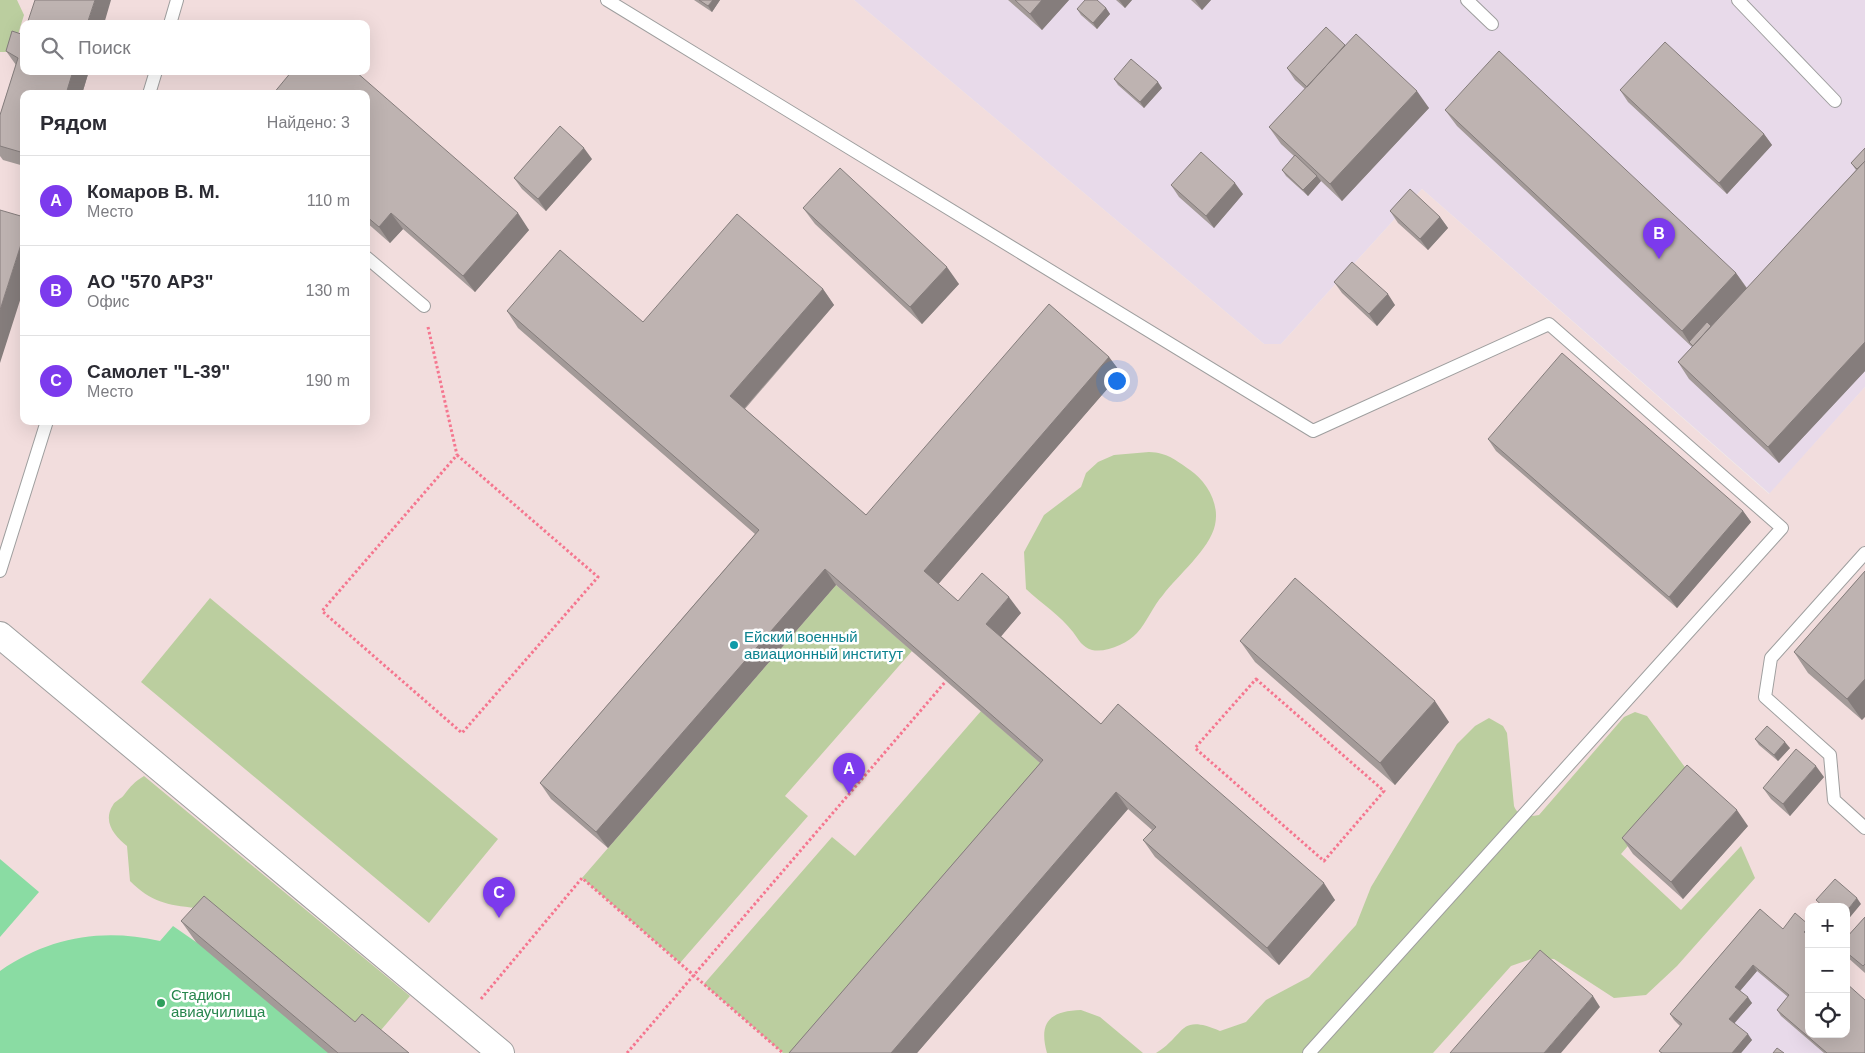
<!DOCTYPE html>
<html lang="ru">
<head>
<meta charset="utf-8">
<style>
	body { margin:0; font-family:Helvetica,sans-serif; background:#f2f2f3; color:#2b2b33 }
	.controls { position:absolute; right:15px; bottom:15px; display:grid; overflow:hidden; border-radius:10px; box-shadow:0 5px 20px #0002 }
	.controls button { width:45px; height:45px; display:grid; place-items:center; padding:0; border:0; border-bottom:1px solid #e1e1e2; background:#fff; color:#2b2b33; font:25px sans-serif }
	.you { position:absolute; left:1116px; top:380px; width:18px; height:18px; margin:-12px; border:4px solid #fff; border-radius:50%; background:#1a73e8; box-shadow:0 0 0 8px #1a73e833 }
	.badge { display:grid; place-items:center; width:32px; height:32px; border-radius:50%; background:#7c3aed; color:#fff; font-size:16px; font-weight:700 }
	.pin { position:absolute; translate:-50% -41px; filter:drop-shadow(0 1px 2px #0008) }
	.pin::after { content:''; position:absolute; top:26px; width:18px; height:15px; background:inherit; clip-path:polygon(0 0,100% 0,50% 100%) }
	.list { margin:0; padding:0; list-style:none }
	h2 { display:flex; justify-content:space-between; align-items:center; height:65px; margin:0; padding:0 20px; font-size:21px }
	h2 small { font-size:16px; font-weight:400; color:#7c7c81 }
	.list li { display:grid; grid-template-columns:32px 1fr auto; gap:15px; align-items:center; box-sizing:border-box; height:90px; padding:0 20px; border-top:1px solid #e1e1e2 }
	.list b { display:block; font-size:19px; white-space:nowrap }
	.list p { margin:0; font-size:16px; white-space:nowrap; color:#7c7c81 }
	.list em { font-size:16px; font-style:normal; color:#7c7c81 }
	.icon { flex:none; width:28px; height:28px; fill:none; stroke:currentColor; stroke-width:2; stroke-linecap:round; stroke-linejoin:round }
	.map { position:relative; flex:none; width:1865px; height:1053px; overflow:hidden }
	.search { position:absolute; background:#fff; box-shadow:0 5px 20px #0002; left:20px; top:20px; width:350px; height:55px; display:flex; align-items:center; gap:12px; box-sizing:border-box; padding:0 18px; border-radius:10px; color:#7c7c81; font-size:19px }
	.panel { position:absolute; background:#fff; box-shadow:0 5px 20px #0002; left:20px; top:90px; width:350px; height:335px; border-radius:10px }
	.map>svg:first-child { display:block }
	.industrial { fill:#e8daea }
	.military { fill:#f2dddd; fill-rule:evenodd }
	.forest { fill:#bbce9f }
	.pitch { fill:#8adca3 }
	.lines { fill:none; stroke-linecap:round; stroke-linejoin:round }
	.lane-casing { stroke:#9e9e9e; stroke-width:14 }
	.street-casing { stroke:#9e9e9e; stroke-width:28 }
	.path { stroke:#f5768f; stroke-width:3; stroke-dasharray:2.5 2.5; stroke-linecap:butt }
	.lane { stroke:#fff; stroke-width:12 }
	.street { stroke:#fff; stroke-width:26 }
	.wall { fill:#a39a98 }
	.shaded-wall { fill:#857d7c }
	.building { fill:#beb3b1; stroke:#857d7c }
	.culture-dot { fill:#0f9aa8; stroke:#fff; stroke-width:2 }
	.leisure-dot { fill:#2e9e5b; stroke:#fff; stroke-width:2 }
	.labels { text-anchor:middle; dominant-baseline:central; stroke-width:5; stroke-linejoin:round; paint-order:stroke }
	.culture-label { font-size:15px; fill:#0d838f; stroke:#fff; text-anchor:start }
	.leisure-label { font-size:15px; fill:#27864d; stroke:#fff; text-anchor:start }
</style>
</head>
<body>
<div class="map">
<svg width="1865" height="1053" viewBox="0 0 1865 1053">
	<rect width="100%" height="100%" fill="#f1ebe8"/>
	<path class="industrial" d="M854 0H1865V387L1770 494 1422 189 1281 344H1264Z
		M1764 915 1809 1034H1846L1865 1053H1666Z"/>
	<path class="military" d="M0 0H854L1264 344H1281L1422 189 1769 494 1865 387V1002L1846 986V907H1809V953L1764 915 1686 1030 1666 1053H0ZM24 24H366V71H24ZM24 94H366V421H24Z"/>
	<path class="forest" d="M0 0H17L24 15 15 44 9 52H0Z
		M1149 452C1168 453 1174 459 1190 470 1206 481 1220 503 1215 525 1210 549 1177 576 1163 595 1153 606 1147 622 1137 633 1128 643 1107 653 1092 650 1082 647 1079 640 1073 632 1060 615 1042 604 1026 589L1024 552 1044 515 1081 487 1086 473 1098 462 1114 455Z
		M836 585 912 651 785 796 808 816 680 963 582 878Z
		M210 598 498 839 429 923 141 682Z
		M981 711 1055 776 815 1053H783L704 984 832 837 855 856Z
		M1635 712 1647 716 1690 774 1621 854 1681 910 1741 846 1755 878 1677 966 1646 995 1614 998 1554 959 1534 958 1511 966 1433 1053H1156C1186 1035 1178 1013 1220 1031L1246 1022 1266 1000 1309 977 1356 925 1371 887 1457 744 1475 726 1489 718 1503 726 1507 733 1514 806C1518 817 1529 817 1539 815L1624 717Z
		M144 776 410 996 370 1043 196 908C167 905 151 902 130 881L127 846C115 836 102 822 113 805 115 801 121 799 124 795 131 786 134 782 144 776Z
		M1081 1010 1100 1017 1143 1053H1047C1038 1021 1051 1011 1081 1010Z"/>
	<path class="pitch" d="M0 859 39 892 0 937Z
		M173 926 196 942 369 1043 399 1053H0V971C49 937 102 928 160 941Z"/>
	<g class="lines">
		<defs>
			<path id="lane" d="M607 0 1313 431 1549 324 1782 528 1309 1053
				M1467 0 1492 24
				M1738 0 1835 101
				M170 24 177 0
				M149 94 156 71
				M366 257 424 306
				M1865 553 1771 658 1765 697 1830 755 1834 800 1865 828
				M0 571 47 421"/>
			<path id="street" d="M0 635 501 1053"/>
		</defs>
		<use href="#lane" class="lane-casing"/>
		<use href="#street" class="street-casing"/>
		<path class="path" d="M428 327 457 455
			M457 455 598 577 462 733 322 611Z
			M1256 679 1384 791 1324 861 1195 748Z
			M481 999 582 878 783 1053
			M627 1053 946 681"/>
		<use href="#lane" class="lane"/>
		<use href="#street" class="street"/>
	</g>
	<path class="wall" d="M694 0H720L712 12Z
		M1008 0H1069L1042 30Z
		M1116 0H1132L1125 8Z
		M1191 0H1211L1202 10Z
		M1106 8 1110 14 1097 29 1081 15 1077 9Z
		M1345 45 1429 108 1342 201 1321 181 1308 196 1286 176 1282 170 1294 156 1281 144 1269 127 1305 89 1295 80 1287 68Z
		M6 51 89 71 82 94H24V166L3 160 0 156V115L16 65Z
		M1114 79 1162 88 1144 108 1118 85Z
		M1620 90 1764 134 1772 145 1727 194 1628 102Z
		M366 94 529 230 475 292 403 229 390 243 366 222Z
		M1445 110 1736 273 1747 288 1856 170 1851 163 1865 148V371L1779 463 1689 379 1678 362 1692 347 1457 126Z
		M592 159 546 211 522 189 514 178Z
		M1171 185 1243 194 1214 228 1179 197Z
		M803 208 959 284 922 324 815 224Z
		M1390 211 1440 217 1448 228 1428 250 1398 223Z
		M1334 282 1395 305 1377 326 1342 293Z
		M823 289 834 305 745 409 866 515 1109 357 1121 373 938 584 958 601 1021 613 1001 636 1101 724 1335 900 1279 965 1155 857 1143 840 1152 830 1128 809 917 1053H789L1040 763 836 585 608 848 551 799 540 783 755 534 518 328 507 311 643 322Z
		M1488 439 1743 511 1751 522 1677 608 1496 451Z
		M1865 571 1862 720 1808 673 1794 652Z
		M1240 641 1449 722 1395 785 1255 662Z
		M1755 739 1790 748 1778 761 1759 745Z
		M1824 777 1790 816 1771 799 1763 788Z
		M1748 826 1683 899 1633 854 1622 838Z
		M1760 909 1809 1034 1865 1053H1824L1781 1016 1777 1010 1788 997 1757 971 1740 991 1752 1003 1734 1023 1752 1040 1741 1053H1661L1659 1051 1680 1026 1674 1020 1670 1014Z
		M1865 917V973L1846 956V938Z
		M181 921 355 1022 409 1053H328L196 942Z"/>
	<path class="shaded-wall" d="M95 0H111L104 24H87Z
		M713 0H720L712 12 708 6Z
		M1042 0H1069L1042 30 1030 14Z
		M1119 0H1132L1125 8Z
		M1195 0H1211L1202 10Z
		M1106 8 1110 14 1097 29 1093 23Z
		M73 71H89L82 94H66Z
		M1158 82 1162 88 1144 108 1140 102Z
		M1417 91 1429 108 1342 201 1330 184Z
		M1764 134 1772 145 1727 194 1719 183Z
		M584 148 592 159 546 211 538 199Z
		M1317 176 1321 181 1308 196 1303 190Z
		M1235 183 1243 194 1214 228 1206 216Z
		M391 213 403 229 390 243 379 227Z
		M518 213 529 230 475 292 463 276Z
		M1440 217 1448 228 1428 250 1420 239Z
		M24 235V288L0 363V310Z
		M947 267 959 284 922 324 910 307Z
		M1736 273 1747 289 1694 347 1689 342 1682 331Z
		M823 289 834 305 741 412 730 396Z
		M1388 294 1395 305 1377 326 1369 314Z
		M1865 342V371L1779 463 1768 447Z
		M1109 357 1121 373 935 588 924 571Z
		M1743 511 1751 522 1677 608 1669 597Z
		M825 569 836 585 608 848 596 832Z
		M1009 597 1021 613 998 640 986 624Z
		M1865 679V717L1862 720 1847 699Z
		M1435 701 1449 722 1395 785 1380 763Z
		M1785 742 1790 748 1778 761 1774 755Z
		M1816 766 1824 777 1790 816 1783 804Z
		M1116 792 1128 809 917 1053H891Z
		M1737 810 1748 826 1683 899 1671 882Z
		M1324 883 1335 900 1279 965 1267 948Z
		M1857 898 1861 904 1846 922V912Z
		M1809 927V938L1804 932Z
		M1753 965 1757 971 1739 992 1735 987Z
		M1593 996 1600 1007 1561 1053H1544Z
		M1748 997 1752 1003 1733 1025 1729 1019Z
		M1748 1034 1752 1040 1741 1053H1732Z"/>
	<path class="building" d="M35 0H95L87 24H27Z
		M699 0H713L708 6Z
		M1015 0H1042L1030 14Z
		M1085 0H1097L1106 8 1093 23 1077 9Z
		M1326 27 1345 45 1307 87 1287 68Z
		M12 31 24 35V71H73L66 94H24V153L0 146V115L18 58 6 51Z
		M1356 34 1417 91 1330 184 1269 127Z
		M1665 42 1764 134 1719 183 1620 90Z
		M1499 51 1736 273 1682 331 1445 110Z
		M1131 59 1158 82 1140 102 1114 79Z
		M292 71H355L518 213 463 276 391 213 379 227 366 216V94H273Z
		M560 126 584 148 538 199 514 178Z
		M1865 148V161L1857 169 1851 163Z
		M1201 152 1235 183 1206 216 1171 185Z
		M1295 155 1317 176 1303 190 1282 170Z
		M1865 161V342L1768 447 1678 362Z
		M840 168 947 267 910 307 803 208Z
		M1410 189 1440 217 1420 239 1390 211Z
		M0 210 24 217V235L0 310Z
		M737 214 823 289 730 396 866 515 1049 304 1109 357 924 571 958 601 982 573 1009 597 986 624 1101 724 1118 704 1324 883 1267 948 1143 840 1156 827 1116 792 891 1053H789L1043 760 825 569 596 832 540 783 759 530 507 311 560 250 643 322Z
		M1352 262 1388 294 1369 314 1334 282Z
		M1707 322 1711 326 1693 346 1689 342Z
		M1562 353 1743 511 1669 597 1488 439Z
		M1865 571V679L1847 699 1794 652Z
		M1295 578 1435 701 1380 763 1240 641Z
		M1767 726 1785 742 1774 755 1755 739Z
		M1796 749 1816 766 1783 804 1763 788Z
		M1687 765 1737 810 1671 882 1622 838Z
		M1835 879 1857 898 1846 912V907H1824L1816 900Z
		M204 896 355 1022 362 1014 409 1053H338L181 921Z
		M1760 909 1783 929 1795 913 1809 925V927L1804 932 1809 936V1034H1846V983L1865 1000V1053H1827L1777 1010 1789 995 1753 965 1735 987 1748 997 1729 1019 1748 1034 1732 1053H1662L1659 1051 1682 1024 1670 1014Z
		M1865 917V964L1863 966 1846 952V938Z
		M1540 950 1593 996 1544 1053H1450Z
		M1777 1048 1784 1053H1773Z"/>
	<circle class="culture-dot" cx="734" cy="645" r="5"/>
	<circle class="leisure-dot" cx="161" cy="1003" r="5"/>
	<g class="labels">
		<g class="culture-label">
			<text x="744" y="636">Ейский военный<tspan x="744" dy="17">авиационный институт</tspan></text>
		</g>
		<g class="leisure-label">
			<text x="171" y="994">Стадион<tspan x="171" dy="17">авиаучилища</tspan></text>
		</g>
	</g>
</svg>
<div class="controls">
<button>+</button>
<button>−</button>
<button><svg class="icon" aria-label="locate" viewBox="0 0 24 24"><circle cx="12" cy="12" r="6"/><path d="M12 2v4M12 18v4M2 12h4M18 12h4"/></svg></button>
</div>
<div class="you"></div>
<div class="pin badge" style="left:849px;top:794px">A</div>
<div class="pin badge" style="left:1659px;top:259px">B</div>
<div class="pin badge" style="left:499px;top:918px">C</div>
<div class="search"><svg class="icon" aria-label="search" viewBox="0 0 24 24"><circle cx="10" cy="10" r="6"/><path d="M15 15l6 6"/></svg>Поиск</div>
<section class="panel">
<h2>Рядом<small>Найдено: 3</small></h2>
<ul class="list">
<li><span class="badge">A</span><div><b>Комаров В. М.</b><p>Место</p></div><em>110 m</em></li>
<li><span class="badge">B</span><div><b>АО &quot;570 АРЗ&quot;</b><p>Офис</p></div><em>130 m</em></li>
<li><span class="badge">C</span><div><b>Самолет &quot;L-39&quot;</b><p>Место</p></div><em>190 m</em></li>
</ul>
</section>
</div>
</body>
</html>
